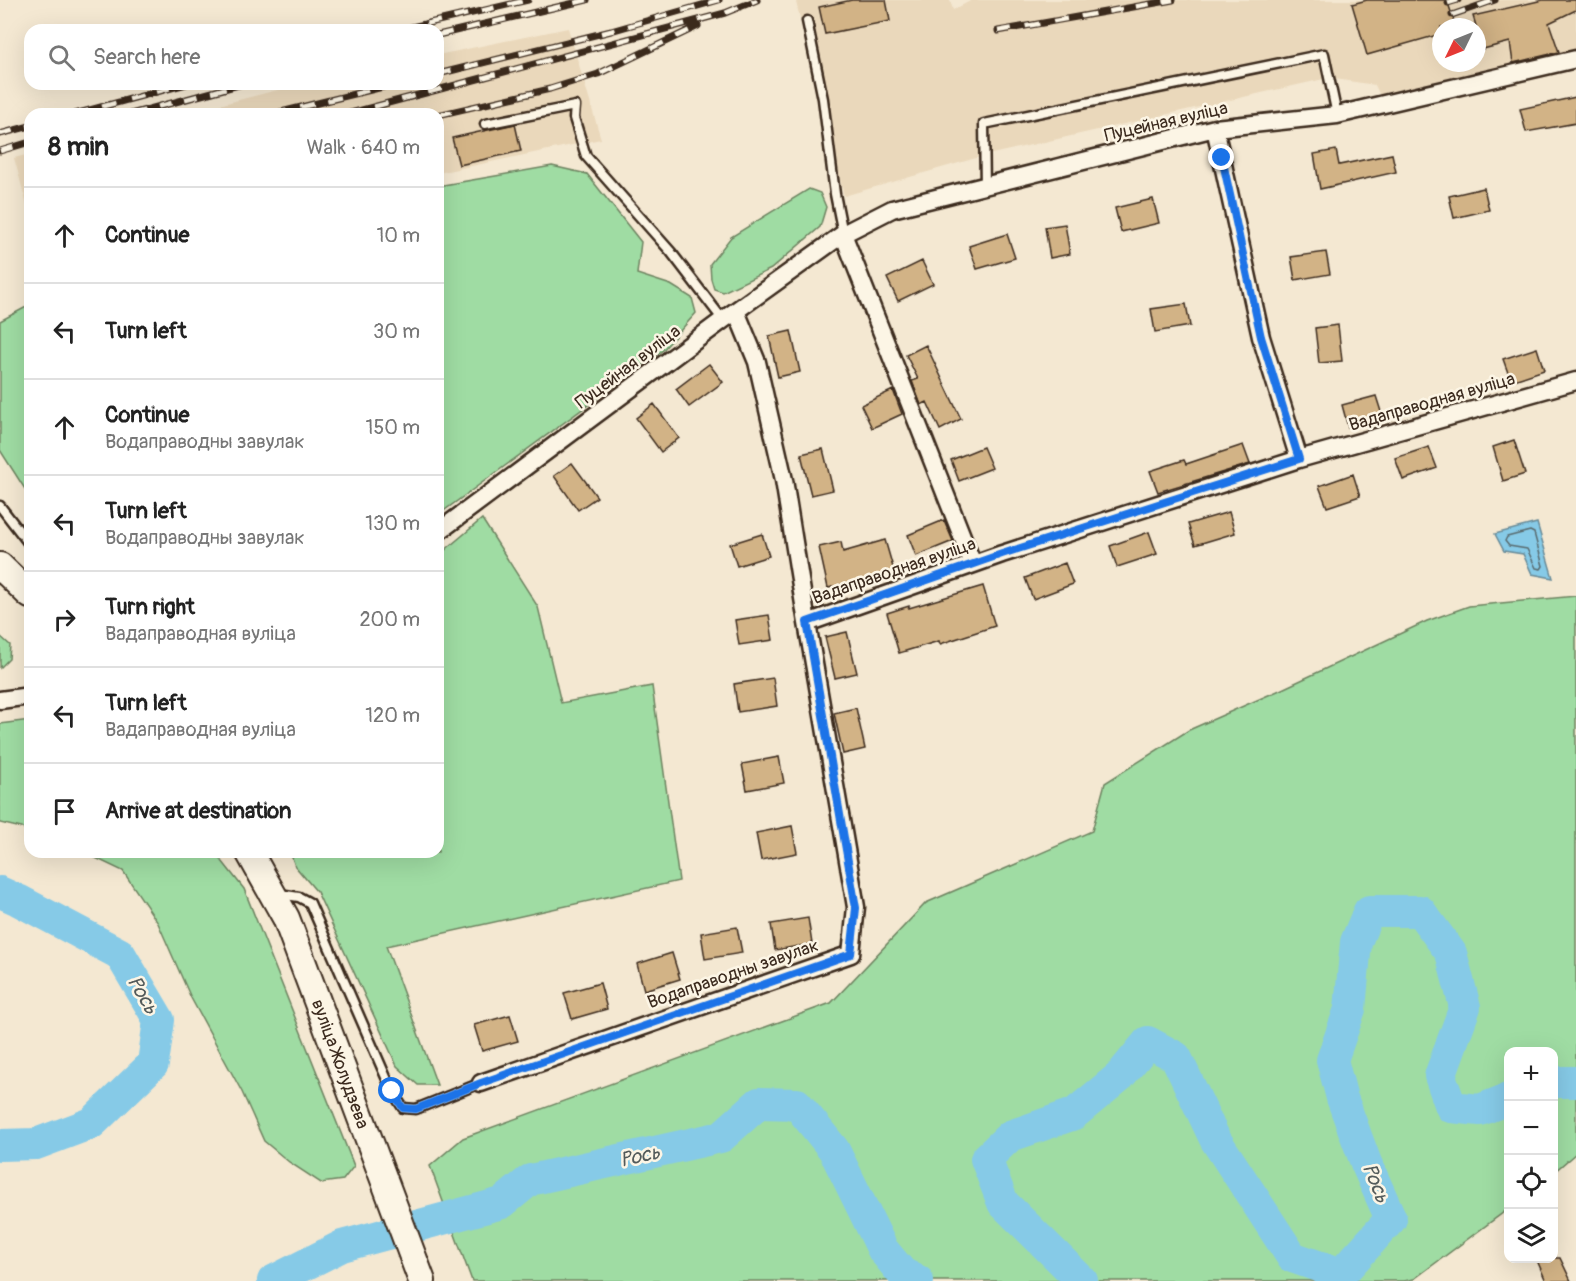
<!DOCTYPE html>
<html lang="en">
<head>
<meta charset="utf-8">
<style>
	body { margin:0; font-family:Pangolin,sans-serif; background:#f6f6f6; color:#222 }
	.controls { position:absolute; right:18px; bottom:18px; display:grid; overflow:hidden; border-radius:12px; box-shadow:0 6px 24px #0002 }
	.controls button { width:54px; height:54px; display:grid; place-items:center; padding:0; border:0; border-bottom:2px solid #e0e0e0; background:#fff; color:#222; font:30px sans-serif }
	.compass { position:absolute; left:1432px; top:18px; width:54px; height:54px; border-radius:50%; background:#fff; box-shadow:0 6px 24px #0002; rotate:227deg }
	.stop { position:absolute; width:18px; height:18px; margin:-14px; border:4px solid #1a73e8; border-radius:50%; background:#fff }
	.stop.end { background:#1a73e8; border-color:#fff; box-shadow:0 2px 6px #0008 }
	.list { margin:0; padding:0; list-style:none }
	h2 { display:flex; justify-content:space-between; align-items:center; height:78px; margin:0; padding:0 24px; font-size:26px }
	h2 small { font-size:20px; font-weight:400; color:#767676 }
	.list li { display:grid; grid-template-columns:39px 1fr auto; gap:18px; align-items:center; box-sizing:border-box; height:96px; padding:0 24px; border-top:2px solid #e0e0e0 }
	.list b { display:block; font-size:22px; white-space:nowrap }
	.list p { margin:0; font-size:20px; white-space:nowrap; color:#767676 }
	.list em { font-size:20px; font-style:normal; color:#767676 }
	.icon { flex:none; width:33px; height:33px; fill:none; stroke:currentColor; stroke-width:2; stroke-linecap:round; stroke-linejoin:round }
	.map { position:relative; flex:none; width:1576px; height:1281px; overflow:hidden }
	.search { position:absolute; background:#fff; box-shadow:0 6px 24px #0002; left:24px; top:24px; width:420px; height:66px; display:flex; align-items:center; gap:15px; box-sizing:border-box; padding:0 21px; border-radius:18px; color:#767676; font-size:22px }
	.panel { position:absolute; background:#fff; box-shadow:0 6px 24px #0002; left:24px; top:108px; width:420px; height:750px; border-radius:18px }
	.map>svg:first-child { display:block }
	.built { fill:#ead8bb; fill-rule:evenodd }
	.green { fill:#9fdca3; stroke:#6d8360; stroke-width:1.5 }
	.water { fill:#86cae7; stroke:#688a97; stroke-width:1.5 }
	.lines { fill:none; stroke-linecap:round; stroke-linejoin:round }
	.shore { stroke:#596a6e; stroke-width:1.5 }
	.river { stroke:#86cae7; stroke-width:32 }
	.building { fill:#d2b386; stroke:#3b2a1e; stroke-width:1.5 }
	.service-casing { stroke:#3b2a1e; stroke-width:13 }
	.minor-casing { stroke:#3b2a1e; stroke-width:21 }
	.primary-casing { stroke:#3b2a1e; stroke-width:30 }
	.service { stroke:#fcf5e5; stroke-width:8 }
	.minor { stroke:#fcf5e5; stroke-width:16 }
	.primary { stroke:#fcf5e5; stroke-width:26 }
	.rail-casing { stroke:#3b2a1e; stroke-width:7 }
	.rail { stroke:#fcf5e5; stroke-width:4.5; stroke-dasharray:14; stroke-linecap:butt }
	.route { stroke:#1a73e8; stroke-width:8 }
	.labels { text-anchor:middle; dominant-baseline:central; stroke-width:5; stroke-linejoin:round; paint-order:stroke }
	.street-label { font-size:18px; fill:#3b2a1e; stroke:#fcf5e5 }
	.water-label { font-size:20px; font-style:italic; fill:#525a5a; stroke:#fcf5e5 }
</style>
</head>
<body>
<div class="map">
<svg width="1576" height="1281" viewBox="0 0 1576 1281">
	<rect width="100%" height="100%" fill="#f4e8d2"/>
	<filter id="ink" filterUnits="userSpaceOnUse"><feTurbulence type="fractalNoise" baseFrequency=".0167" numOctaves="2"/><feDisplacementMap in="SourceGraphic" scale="12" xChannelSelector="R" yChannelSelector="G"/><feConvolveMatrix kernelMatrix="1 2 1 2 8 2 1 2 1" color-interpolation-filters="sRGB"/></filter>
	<g filter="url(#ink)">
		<path class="built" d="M802 0H950L953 10 972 0H1576V50L1513 64 1381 98 1375 85 1328 78 983 156 844 196 796 2ZM1441 27H1477V63H1441Z
			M568 28 601 139 438 173V114H184L301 84H438V55Z
			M30 154V210L28 209 14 158Z"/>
		<path class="green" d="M552 166 587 174 641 242 637 274 671 285 692 298 696 313 663 350 438 515V186Z
			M809 189 820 193 826 207 820 227 771 269 723 292 714 289 711 279 710 264 731 237Z
			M30 305V497L0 450V321Z
			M482 519 538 607 561 703 652 686 679 881 386 946 437 1085H418L397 1066 317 892 295 866 290 852H438V556Z
			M1576 596V1153L1554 1172V1052H1508V1209L1414 1279 1404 1281H472L430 1166 463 1138 831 1003 926 903 1092 831 1105 783 1189 730 1280 690 1427 621 1469 606Z
			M0 636 10 645 9 659 0 668Z
			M30 720V830L0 823V724Z
			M83 852H215L244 889 354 1166 343 1180 321 1183 289 1162 264 1141 242 1092 191 998 158 923 123 871Z"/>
		<path class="water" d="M1537 523 1553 578 1532 574 1523 554 1504 551 1495 534Z"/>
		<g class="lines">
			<path class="shore" d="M1530 531 1534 533 1543 566 1541 569 1536 568 1527 549 1509 546 1505 541 1507 537Z"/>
			<path class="river" d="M0 892 18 900 120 954 159 1020 153 1064 92 1123 36 1144 0 1145
				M1554 1082H1576
				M273 1281 342 1246 502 1203 530 1180 721 1137 759 1103 797 1104 834 1150 883 1250 902 1273 918 1281
				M1082 1281 1003 1203 986 1159 1010 1136 1074 1114 1120 1076 1148 1042 1176 1057 1215 1139 1292 1257 1341 1274 1391 1219 1366 1163 1342 1098 1332 1060 1350 1009 1356 942 1369 911H1420L1451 953 1465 1007 1440 1076 1451 1107 1480 1110 1508 1099"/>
		</g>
		<path class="building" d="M852 0H886L890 21 825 34 819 7Z
			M1367 0H1447L1456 27H1441V34L1367 55 1352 4Z
			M1543 0H1576V10L1549 23 1559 52 1513 63 1510 42 1483 49 1473 16Z
			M1576 97V123L1526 132 1520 109Z
			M515 124 521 151 459 165 452 138Z
			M1336 150 1339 165 1392 154 1396 172 1320 189 1314 154Z
			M1484 188 1489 210 1454 218 1449 196Z
			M1153 199 1159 223 1121 232 1115 208Z
			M1065 224 1070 254 1050 258 1045 227Z
			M1007 234 1015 258 977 269 969 246Z
			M1326 252 1330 274 1295 280 1291 257Z
			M922 261 933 284 898 301 887 278Z
			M1186 304 1190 326 1155 332 1151 309Z
			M1338 325 1342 361 1319 363 1315 328Z
			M791 331 800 372 778 377 769 336Z
			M926 345 961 419 940 430 927 402 921 405 912 381 918 379 906 355Z
			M1537 348 1544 370 1511 381 1503 359Z
			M709 364 723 382 689 407 676 389Z
			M893 390 902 414 872 428 861 405Z
			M1376 396 1383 418 1348 427 1342 405Z
			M654 404 679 438 661 452 636 418Z
			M1514 440 1525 474 1503 481 1493 447Z
			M1243 445 1250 464 1158 492 1150 471 1184 460 1186 464Z
			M983 447 992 468 959 481 951 460Z
			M1429 447 1437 468 1403 480 1395 458Z
			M823 449 833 490 811 495 801 454Z
			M572 463 597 497 578 510 554 476Z
			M1353 474 1360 496 1327 507 1319 486Z
			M1229 512 1235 533 1195 545 1188 524Z
			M944 520 953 541 916 556 908 535Z
			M1149 532 1157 554 1117 567 1110 546Z
			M762 534 769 556 737 566 730 544Z
			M885 540 894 571 877 577 828 588 819 547 841 542 843 552Z
			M1065 563 1073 584 1033 599 1025 578Z
			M983 586 995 626 940 644 939 641 899 653 887 613 909 606V608Z
			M769 615 773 640 739 645 735 620Z
			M847 632 857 673 835 678 825 637Z
			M773 678 777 706 738 712 734 684Z
			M856 708 865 749 843 754 834 713Z
			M779 757 784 783 747 790 742 764Z
			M792 826 797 853 761 860 756 833Z
			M808 918 812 944 775 950 771 924Z
			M737 927 742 953 705 959 701 933Z
			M672 953 680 979 644 990 637 964Z
			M600 983 607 1009 572 1019 564 993Z
			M510 1015 518 1041 482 1051 474 1025Z
			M1536 1258H1560L1571 1281H1546Z"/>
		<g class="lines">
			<defs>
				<path id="service" d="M807 21 823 99 835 194 843 234
					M485 124 575 106 574 118 586 156 671 252 723 320
					M985 186 984 124 1324 54 1337 115
					M0 506 30 545
					M279 894 299 897 310 903 392 1091 403 1108 416 1109 481 1083"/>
				<path id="minor" d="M843 234 973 564
					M736 311 757 362 784 480 807 623 1002 554 1299 459 1261 337 1215 128
					M1299 459 1576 381
					M438 532 723 320 843 234 892 209 1215 128 1337 115 1576 59
					M0 700 30 696
					M481 1083 851 954 856 907 807 623"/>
				<path id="primary" d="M0 566 30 595
					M249 852 286 918 422 1281"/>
			</defs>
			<use href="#service" class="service-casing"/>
			<use href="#minor" class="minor-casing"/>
			<use href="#primary" class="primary-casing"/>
			<use href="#service" class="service"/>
			<use href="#minor" class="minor"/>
			<use href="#primary" class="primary"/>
			<defs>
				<path id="rail" d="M1448 3 1458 0
					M1452 15 1495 0
					M399 30 528 0
					M998 31 1173 0
					M438 35 587 0
					M438 74 611 31 719 0
					M75 114 186 84
					M131 114 242 84
					M273 114 395 84
					M347 114 725 13 757 0
					M438 115 550 89 598 74 698 26
					M0 134 30 126
					M0 151 30 142"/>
			</defs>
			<use href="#rail" class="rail-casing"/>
			<use href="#rail" class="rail"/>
		</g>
	</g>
	<g class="lines" filter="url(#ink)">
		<path class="route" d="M392 1091 403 1108 416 1109 481 1083 851 954 856 908 807 622 1002 554 1299 459 1261 337 1222 158"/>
	</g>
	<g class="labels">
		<g class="street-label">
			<text transform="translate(1166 122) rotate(-13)">Пуцейная вуліца</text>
			<text transform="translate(628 367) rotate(-37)">Пуцейная вуліца</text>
			<text transform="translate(1432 402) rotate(-16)">Вадаправодная вуліца</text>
			<text transform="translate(894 571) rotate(-19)">Вадаправодная вуліца</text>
			<text transform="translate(733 974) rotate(-19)">Водаправодны завулак</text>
			<text transform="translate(340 1064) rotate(70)">вуліца Жолудзева</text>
		</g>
		<g class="water-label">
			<text transform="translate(143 995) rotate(60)">Рось</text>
			<text transform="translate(640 1156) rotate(-13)">Рось</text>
			<text transform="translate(1376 1183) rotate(68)">Рось</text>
		</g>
	</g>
</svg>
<div class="controls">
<button>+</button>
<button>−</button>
<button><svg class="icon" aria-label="locate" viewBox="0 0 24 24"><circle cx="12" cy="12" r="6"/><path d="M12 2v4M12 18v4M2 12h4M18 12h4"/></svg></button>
<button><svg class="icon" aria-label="layers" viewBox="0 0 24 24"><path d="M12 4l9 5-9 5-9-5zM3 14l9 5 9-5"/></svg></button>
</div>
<svg class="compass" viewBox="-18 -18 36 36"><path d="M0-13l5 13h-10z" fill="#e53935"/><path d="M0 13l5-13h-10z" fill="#767676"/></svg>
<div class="stop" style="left:392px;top:1091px"></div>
<div class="stop end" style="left:1222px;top:158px"></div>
<div class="search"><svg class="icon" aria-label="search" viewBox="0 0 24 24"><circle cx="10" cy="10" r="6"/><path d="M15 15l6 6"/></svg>Search here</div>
<section class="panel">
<h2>8 min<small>Walk · 640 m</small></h2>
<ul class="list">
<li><svg class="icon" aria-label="ahead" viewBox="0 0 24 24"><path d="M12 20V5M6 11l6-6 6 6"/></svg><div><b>Continue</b></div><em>10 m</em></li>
<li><svg class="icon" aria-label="left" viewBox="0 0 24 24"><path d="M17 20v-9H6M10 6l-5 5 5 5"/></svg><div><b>Turn left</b></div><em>30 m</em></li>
<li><svg class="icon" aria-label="ahead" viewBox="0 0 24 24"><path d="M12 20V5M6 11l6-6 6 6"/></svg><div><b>Continue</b><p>Водаправодны завулак</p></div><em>150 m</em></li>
<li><svg class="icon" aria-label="left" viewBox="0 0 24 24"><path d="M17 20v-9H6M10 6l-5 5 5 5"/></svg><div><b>Turn left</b><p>Водаправодны завулак</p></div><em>130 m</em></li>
<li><svg class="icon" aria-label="right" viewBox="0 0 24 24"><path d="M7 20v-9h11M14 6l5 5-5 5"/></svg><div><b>Turn right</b><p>Вадаправодная вуліца</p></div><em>200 m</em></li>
<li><svg class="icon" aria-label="left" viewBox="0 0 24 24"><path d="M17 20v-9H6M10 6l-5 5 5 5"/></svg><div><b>Turn left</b><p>Вадаправодная вуліца</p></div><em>120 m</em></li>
<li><svg class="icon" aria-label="arrive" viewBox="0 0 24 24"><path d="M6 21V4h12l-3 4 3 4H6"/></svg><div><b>Arrive at destination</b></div></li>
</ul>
</section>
</div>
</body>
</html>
